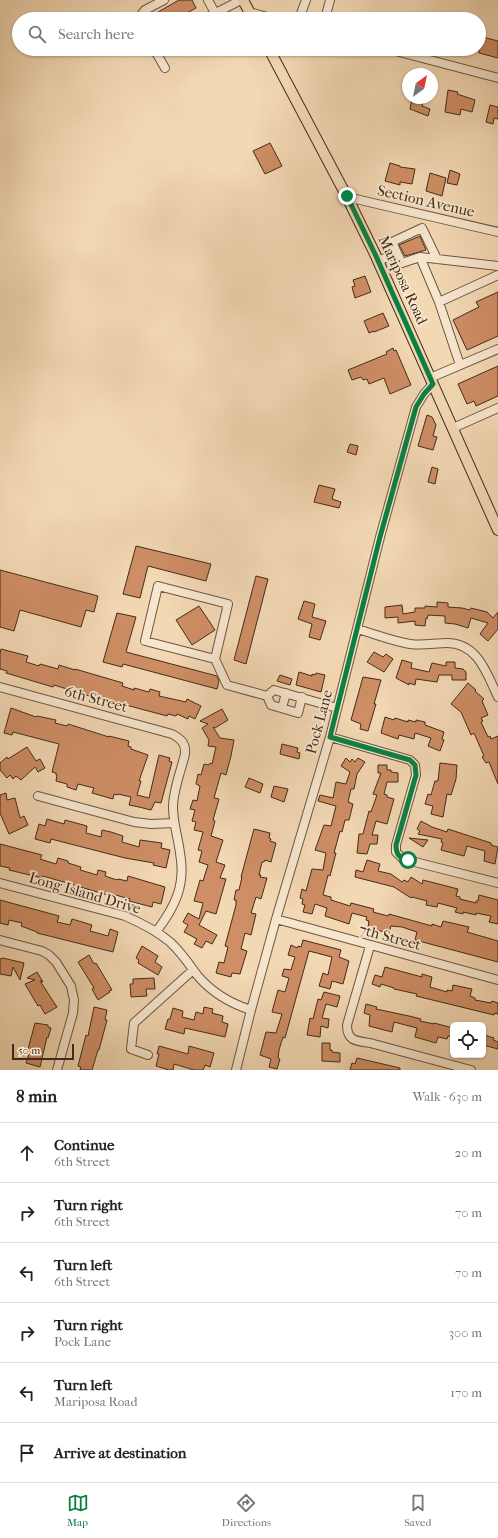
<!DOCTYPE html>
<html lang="en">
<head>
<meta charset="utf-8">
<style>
	body { margin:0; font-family:"IM FELL French Canon",serif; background:#f6f6f6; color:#222 }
	.controls { position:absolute; right:12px; bottom:12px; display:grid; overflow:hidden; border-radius:6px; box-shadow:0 1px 3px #0004 }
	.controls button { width:36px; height:36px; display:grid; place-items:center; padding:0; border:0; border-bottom:1px solid #e0e0e0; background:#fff; color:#222; font:20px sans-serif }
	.compass { position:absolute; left:402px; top:68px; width:36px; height:36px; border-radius:50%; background:#fff; box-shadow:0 1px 3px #0004; rotate:33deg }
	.scale { position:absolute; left:12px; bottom:10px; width:62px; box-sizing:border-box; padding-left:4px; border:2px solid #422b1a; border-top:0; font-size:11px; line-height:14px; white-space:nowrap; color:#422b1a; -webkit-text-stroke:3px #f7e6ce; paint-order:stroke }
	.stop { position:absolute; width:12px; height:12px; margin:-9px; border:3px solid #0b8043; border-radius:50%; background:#fff }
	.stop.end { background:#0b8043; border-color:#fff; box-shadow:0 1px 4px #0008 }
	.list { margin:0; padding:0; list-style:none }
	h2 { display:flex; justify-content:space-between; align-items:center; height:52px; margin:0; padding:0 16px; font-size:17px }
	h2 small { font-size:13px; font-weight:400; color:#767676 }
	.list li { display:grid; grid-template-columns:26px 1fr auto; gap:12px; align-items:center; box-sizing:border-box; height:60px; padding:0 16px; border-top:1px solid #e0e0e0 }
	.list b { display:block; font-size:15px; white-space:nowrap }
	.list p { margin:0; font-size:13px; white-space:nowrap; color:#767676 }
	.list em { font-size:13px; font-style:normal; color:#767676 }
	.icon { flex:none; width:22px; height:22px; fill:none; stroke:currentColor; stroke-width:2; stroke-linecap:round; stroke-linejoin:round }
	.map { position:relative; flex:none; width:498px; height:1070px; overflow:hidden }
	.search { position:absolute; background:#fff; box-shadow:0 1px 3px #0004; left:12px; right:12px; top:12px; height:44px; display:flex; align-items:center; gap:10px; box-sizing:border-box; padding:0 14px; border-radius:22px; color:#767676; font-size:15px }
	.sheet { height:412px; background:#fff }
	nav { display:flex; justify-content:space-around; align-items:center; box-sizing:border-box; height:56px; border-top:1px solid #e0e0e0; background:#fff; font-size:11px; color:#767676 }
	nav a { display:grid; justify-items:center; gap:2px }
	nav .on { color:#0b8043 }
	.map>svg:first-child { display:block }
	.building { fill:#cf8e65; stroke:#422b1a }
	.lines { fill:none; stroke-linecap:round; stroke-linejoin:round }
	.minor-casing { stroke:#6e5640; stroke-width:10 }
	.major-casing { stroke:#422b1a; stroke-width:12 }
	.minor { stroke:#f7e6ce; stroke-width:8 }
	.major { stroke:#f3d8b4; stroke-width:10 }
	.route { stroke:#0b8043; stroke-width:5 }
	.labels { text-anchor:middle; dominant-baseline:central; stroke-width:3.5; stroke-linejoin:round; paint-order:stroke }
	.street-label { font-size:15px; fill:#422b1a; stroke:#f7e6ce }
</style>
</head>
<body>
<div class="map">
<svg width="498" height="1070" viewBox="0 0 498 1070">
	<rect width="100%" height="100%" fill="#f3d8b4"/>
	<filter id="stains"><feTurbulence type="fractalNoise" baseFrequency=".005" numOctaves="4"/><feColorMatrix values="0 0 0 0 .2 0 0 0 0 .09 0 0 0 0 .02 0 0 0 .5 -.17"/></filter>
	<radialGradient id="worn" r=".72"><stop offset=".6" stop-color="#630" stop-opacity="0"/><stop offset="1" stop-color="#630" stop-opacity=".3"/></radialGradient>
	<path class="building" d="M179 0H192L196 8 176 19H146Z
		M479 36 498 41V58L479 53Z
		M448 90 458 92 457 94 475 100 472 112 461 109 460 115 445 112Z
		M412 98H424L422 106 430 109 428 116 410 109Z
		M490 105 498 107V119L494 118 493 124 486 122Z
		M270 143 282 166 265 174 253 151Z
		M390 163 400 166V167L415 169 412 184 400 182V185L385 181Z
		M450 170 460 174 457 185 447 183Z
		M430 173 446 178 442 196 426 191Z
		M420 236 426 250 405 256 399 245Z
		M365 276 371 292 355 298 352 287 355 286 353 280Z
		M498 292V336L467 350 453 320 479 307 476 302Z
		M383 313 389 326 374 332V331L369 333 364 321Z
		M393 348 394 351 396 350 411 385 390 394 384 378 369 384 367 379 363 380 361 377 352 380 348 370 387 354 386 352Z
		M498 366V396L476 406 474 401 467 404 458 384Z
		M427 415 432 417 436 425 433 436 437 437 433 450 418 446Z
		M350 444 358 446 356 455 347 452Z
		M432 467 438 469 435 484 428 482Z
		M319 485 335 489 332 499 341 502 339 508 314 502Z
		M136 546 211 564 206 581 148 566 140 598 123 594Z
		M0 570 98 596 94 612 86 610 81 627 20 610 14 631 0 627Z
		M256 576 268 579 246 664 234 660Z
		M304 601 315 604 312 617 326 621 320 640 309 637 312 624 298 619Z
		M437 602 448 603V607L462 608 470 610 471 608 487 612 493 618 498 612V629L488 641 480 634 488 623 471 618 468 628 455 624 445 623V616L428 615 427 619 426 618 425 626 415 625V621L398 623V617L385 618V607L402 605 403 614 415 612V608H425V606L437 607Z
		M199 606 215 630 192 645 176 620Z
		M117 613 136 617 126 652 217 676 219 681 217 689 123 664 122 667 103 662Z
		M1 649 28 656 26 662 39 666 40 664 58 669 59 665 75 670V669L123 683 122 686 134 690V688L149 692 150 689 160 692 159 696 186 702 187 699 201 706 195 719 189 716 188 719 177 714 176 716 168 714 167 716 111 701 99 698V699L54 685 53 687 6 673 7 671 0 669V654Z
		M374 652 383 657 386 654 393 659 384 672 367 662Z
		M402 660 412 663 411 668 429 672 432 663 446 666V662H455V668L463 669 466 672V680H452V675H439L437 682 416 679 415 685 409 683V685L396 678Z
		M299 672 312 676V674L315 675 316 673 325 675 321 692 296 685Z
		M280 675 292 679 290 685 277 681Z
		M363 677 381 680 374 704H376L368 731 360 729 361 724 351 720Z
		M468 683 476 690 475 691 484 699 482 701 488 715 481 718 483 721 481 722 488 737 490 736 491 739 498 736V784L489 762 486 763 482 757 484 756 474 733 471 735 461 712 451 704Z
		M11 708 36 717 37 716 56 720 55 723 67 726 68 724 109 737V736L129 741 128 746 131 747V749L148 755 139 781H141L137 795 149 798 159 755 170 758 169 761 172 762 161 803 155 802 151 810 139 807 129 805 131 797 118 794 117 795 114 794 113 799 92 793 94 788 78 784 76 790 67 787V784L56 781 57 775H56V773L52 772 59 744 13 732 12 735 4 733Z
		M222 709 228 720 215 728 213 727 220 738 234 740 231 756 226 775 221 773 214 798 219 799 213 820 215 821 211 836 223 840 216 862 225 865 220 878 226 879 216 914 206 911 199 925 217 935 212 944 206 941 202 948 194 944 197 939 184 932 188 925 183 922 188 913 199 919 203 903 194 901 200 880 203 881 208 865 199 862 202 851 198 850 203 832 194 830 196 822 192 821 195 810 190 809 193 800 197 801 200 786 196 784 198 774 201 775 204 764 209 765 210 763 212 764 216 747 208 746 209 740 202 728 208 724 200 721Z
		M385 717 394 720 395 718 408 722V720L416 722V720L425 722V725L444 732 442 739 444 740 440 751 428 746 431 738 415 733 414 739 399 735 398 739 381 733Z
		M282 744 298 748 297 752 300 753 299 759 280 754Z
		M27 747 36 761 40 759 45 768 38 772 35 767 21 780 16 776 13 779 10 775 7 778 0 770V763L7 757 8 759Z
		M346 758 350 762 352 759 355 762 358 758 365 762 357 774 354 789H351L348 802 353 804 349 820H345L342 832 340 831 334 853H336L330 876 328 875 323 895 331 897V900L350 906 351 903 374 909 373 912 388 916 389 914 432 926V924L441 927 443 921 469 927 467 932 498 941V962L415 940 417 932 402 927 391 926 389 933 368 928 369 921 366 920 367 917 352 913 349 924 325 916 327 908 315 904 312 914 303 912 305 905 302 904 303 899 300 898 302 889 306 891 312 869 323 870 326 853 315 850 324 825 331 826 336 806 318 801 320 795 333 798 336 782 346 784 350 772 341 766Z
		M440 763 457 765 456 779 451 795 447 794 443 817 431 814 433 806 425 804 428 794 431 795 435 781H438Z
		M378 765H387V770H391V772L398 773V782H387L384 794 387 795V797L394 799 387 824 376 821 372 835H378L377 844H370L367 854 357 853 359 834H363L369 811 371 812 377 795 373 794 381 773H378Z
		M249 778 263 784 260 793 245 787Z
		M274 786 288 789 284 802 271 797Z
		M6 793 7 800 15 798 20 818 24 816 28 825 9 834 0 813V795Z
		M47 819 64 824 65 820 87 826 86 833 101 837 102 830 111 832 123 836 122 842 139 847 140 840 162 843 161 848 170 850 166 868 153 865 154 863 125 858 51 839 50 843 35 839 39 824 45 826Z
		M421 821 432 827 447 832 448 829 491 843V845L498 847 495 864 484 861 485 851 467 846 464 856 441 850 443 843 441 842 442 839 418 834 420 831 417 829Z
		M254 829 270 833 269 838 271 839 270 841 276 843 271 862 265 860 264 862H262L259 875H261L260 877 267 878 261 899 256 897 251 913 256 914 251 935 245 933 241 949 247 951 240 974 232 973 231 977 216 973 219 962 224 963 228 947 225 946 236 905V900H234L236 890H239L242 877H241Z
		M409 838 428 840 423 847Z
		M0 844 42 855 40 859 56 864 58 858 68 861V863L81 867 80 870 97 875 98 870 106 872 105 876 117 880 118 879 127 881 128 876 165 887 161 904 153 902 152 907 129 901 130 899 112 894 111 896 43 876 42 878 9 870 10 868 0 866Z
		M367 860 380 864 378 871 391 874 402 882 404 880 408 882 411 877 422 884 423 880 458 889 456 896 460 897V899L476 903V901H478L479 895 498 900V924L489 922 491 916 476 913V915L463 912V914L455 912 457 908 438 903 437 907 426 905 427 901 412 897 411 898 394 887 355 877 356 870 363 872Z
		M0 900 59 916 57 922 70 925 72 919 92 925 90 931 108 936 110 929 118 932 113 952 37 933V932L21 926 22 923 9 920 8 925 0 923Z
		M303 940 341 950 339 957 349 961 343 984 332 981 330 989 319 986 323 973 328 975 332 957 309 951 285 1038 283 1037 279 1050 278 1058 280 1059 277 1069 269 1067 271 1059 260 1055 266 1032 276 1033 282 1014 272 1012 278 990 285 992 289 978 282 976 284 969 291 970 295 957 288 955 291 945 297 948 298 946 301 947Z
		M142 946 158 956 155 962 162 967 158 975 138 963 139 960 136 958Z
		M89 955 94 964 96 963 112 990 109 991 110 992 98 1000 92 989 94 988 78 962Z
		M3 958 24 963 20 980 13 967 11 976 0 974V959Z
		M385 967 422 977V974L432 977 430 987 447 992V990L452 991 453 985 472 989 470 996 475 998V1000L491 1003 492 1001 498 1003V1014L495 1013 494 1015 416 996 417 994 394 989V988L381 984 380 987 372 984 375 975 382 977Z
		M37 972 43 982 40 981 57 1007 45 1014 40 1005 38 1006 25 984 35 980 27 978Z
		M154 978 155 989H146L147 996 131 997 130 984H133V979Z
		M324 992 340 996 337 1007 326 1004 322 1018 329 1019 328 1028 321 1026 320 1037 307 1035 310 1018 313 1019 318 999 321 1000Z
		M366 1004 377 1007 376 1009 409 1016 421 1019 420 1021 434 1024V1023L453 1028V1037L448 1036 447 1039 438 1037 436 1043 415 1037 417 1028 394 1022 392 1032 369 1026 370 1015 364 1013Z
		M94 1007 107 1010 105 1020H107L99 1050H98L92 1070H80L81 1067 78 1066 86 1035 88 1036Z
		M204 1007 213 1009 212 1013 223 1016 222 1022 228 1024 225 1037 185 1028 184 1034 165 1029 168 1019H170L173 1008 183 1011 182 1017 194 1020 196 1012 203 1014Z
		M35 1023 48 1025V1027L51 1028 48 1038 47 1037 40 1067 26 1063 29 1054 27 1053Z
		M484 1035 494 1038 493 1040 498 1042V1049L483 1045Z
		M322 1043H330V1050H332V1052L340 1053V1062L322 1061Z
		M159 1046 188 1054 189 1046 214 1053 210 1067 205 1065 203 1070H194L174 1064 173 1070H169L156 1066 159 1054H157Z
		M357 1058 400 1068V1070H350L352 1063 355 1064Z"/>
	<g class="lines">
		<defs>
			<path id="minor" d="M208 0 215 13
				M249 12 275 19
				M140 19V16L145 10 164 0
				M204 19 241 0
				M299 19 306 0
				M325 19 330 0
				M154 49 165 68
				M388 49 498 78
				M347 197 498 232
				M397 253 392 242 422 228 437 259
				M420 257 439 302 498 275
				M378 261 397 253 402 263 420 257 498 266
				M439 302 460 365
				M430 378 498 349
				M453 428 498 408
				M357 629C375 634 392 641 410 644 423 646 435 643 447 643 478 643 487 674 498 697
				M215 659 145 641 158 586 228 604 215 659 227 685 267 696
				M0 687 172 734C181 739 186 743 185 754 181 771 173 790 173 807 173 823 178 837 180 853 186 885 175 907 156 932
				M267 696 274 690 337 708
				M267 696 271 705 298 713 302 697
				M282 708 286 693
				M330 737 410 760 415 765 416 775 396 845V852L403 859 498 883
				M38 796 134 822 151 824 174 823
				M0 883 125 916C141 923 156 930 170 942 181 952 189 964 197 975 212 993 229 1003 251 1010
				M276 919 498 980
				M0 940 42 951 49 955 56 962 71 986 74 1000 73 1013 57 1070
				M370 946 347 1025C347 1041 356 1041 370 1043L471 1070
				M148 1055 131 1049 134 1023 193 970
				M236 1070 251 1010 276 919 330 737 380 537 416 407 424 394 433 384"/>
			<path id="major" d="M243 0 253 19
				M269 49 347 197 375 254 498 530"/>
		</defs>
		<use href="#minor" class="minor-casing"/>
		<use href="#major" class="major-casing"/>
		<use href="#minor" class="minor"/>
		<use href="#major" class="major"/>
	</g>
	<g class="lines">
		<path class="route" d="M347 196 375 254 433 384 424 394 416 407 380 537 330 737 410 760 415 765 416 775 396 845C396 854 399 858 408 860"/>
	</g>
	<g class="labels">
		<g class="street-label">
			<text transform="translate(426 201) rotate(13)">Section Avenue</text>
			<text transform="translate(403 280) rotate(65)">Mariposa Road</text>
			<text transform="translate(96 699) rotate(15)">6th Street</text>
			<text transform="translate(319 722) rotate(-75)">Pock Lane</text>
			<text transform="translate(85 893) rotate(16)">Long Island Drive</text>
			<text transform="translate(390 937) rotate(15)">7th Street</text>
		</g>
	</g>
	<rect width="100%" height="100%" filter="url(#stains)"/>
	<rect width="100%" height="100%" fill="url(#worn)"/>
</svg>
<div class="controls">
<button><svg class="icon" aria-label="locate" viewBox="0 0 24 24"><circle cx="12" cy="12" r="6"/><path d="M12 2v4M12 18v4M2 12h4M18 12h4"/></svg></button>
</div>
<svg class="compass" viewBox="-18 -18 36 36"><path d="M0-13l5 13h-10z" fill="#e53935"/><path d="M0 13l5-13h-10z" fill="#767676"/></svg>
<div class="scale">50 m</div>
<div class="stop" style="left:408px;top:860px"></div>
<div class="stop end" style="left:347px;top:196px"></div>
<div class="search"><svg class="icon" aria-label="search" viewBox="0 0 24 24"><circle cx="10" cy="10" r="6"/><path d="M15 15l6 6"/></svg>Search here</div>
</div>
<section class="sheet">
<h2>8 min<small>Walk · 630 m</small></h2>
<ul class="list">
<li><svg class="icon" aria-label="ahead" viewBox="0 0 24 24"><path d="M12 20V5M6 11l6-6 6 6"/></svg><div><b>Continue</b><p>6th Street</p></div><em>20 m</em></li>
<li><svg class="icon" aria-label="right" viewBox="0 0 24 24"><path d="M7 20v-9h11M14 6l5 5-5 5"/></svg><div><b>Turn right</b><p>6th Street</p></div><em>70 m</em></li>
<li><svg class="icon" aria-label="left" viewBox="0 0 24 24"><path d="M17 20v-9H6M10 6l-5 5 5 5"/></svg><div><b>Turn left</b><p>6th Street</p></div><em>70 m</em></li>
<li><svg class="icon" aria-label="right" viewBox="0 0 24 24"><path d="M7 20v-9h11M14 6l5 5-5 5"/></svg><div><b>Turn right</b><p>Pock Lane</p></div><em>300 m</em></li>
<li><svg class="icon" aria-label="left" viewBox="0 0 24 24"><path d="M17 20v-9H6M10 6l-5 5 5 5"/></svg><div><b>Turn left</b><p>Mariposa Road</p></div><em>170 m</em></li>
<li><svg class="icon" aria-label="arrive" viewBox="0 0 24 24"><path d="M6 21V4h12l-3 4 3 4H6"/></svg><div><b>Arrive at destination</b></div></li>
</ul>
</section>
<nav>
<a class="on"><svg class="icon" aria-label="map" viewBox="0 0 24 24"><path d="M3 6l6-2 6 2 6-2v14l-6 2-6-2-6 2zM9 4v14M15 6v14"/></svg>Map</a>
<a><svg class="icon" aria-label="directions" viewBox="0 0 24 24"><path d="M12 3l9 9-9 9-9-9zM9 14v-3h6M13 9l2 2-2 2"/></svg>Directions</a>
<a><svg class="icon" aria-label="saved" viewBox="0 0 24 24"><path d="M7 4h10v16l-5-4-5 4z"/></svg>Saved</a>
</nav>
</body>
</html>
